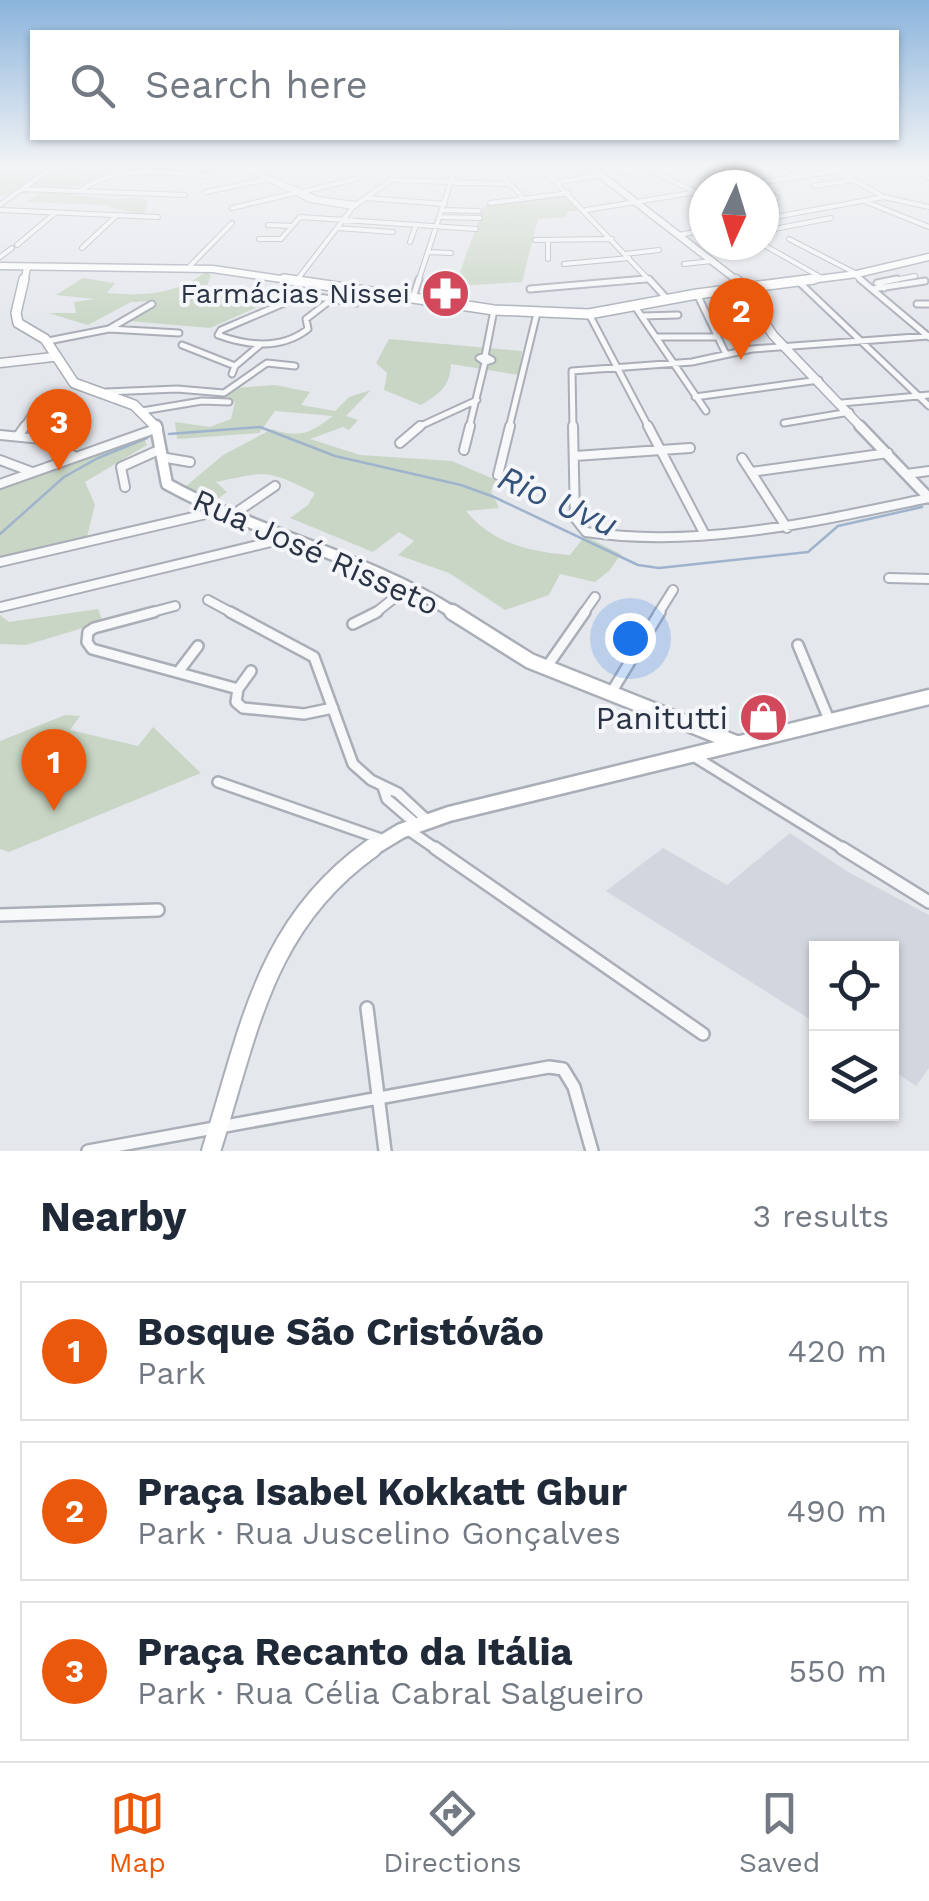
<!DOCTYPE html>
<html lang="en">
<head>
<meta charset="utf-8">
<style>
	body { margin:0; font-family:"Work Sans",sans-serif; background:#f6f6f7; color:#1f2937 }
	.controls { position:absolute; right:30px; bottom:30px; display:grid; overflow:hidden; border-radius:0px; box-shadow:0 2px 8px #0004 }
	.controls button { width:90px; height:90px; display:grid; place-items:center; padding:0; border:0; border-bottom:2px solid #e0e1e3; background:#fff; color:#1f2937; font:50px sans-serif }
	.compass { position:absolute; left:689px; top:170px; width:90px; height:90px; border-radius:50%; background:#fff; box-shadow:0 2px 8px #0004; rotate:184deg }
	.you { position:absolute; left:630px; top:638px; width:35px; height:35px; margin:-25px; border:8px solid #fff; border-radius:50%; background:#1a73e8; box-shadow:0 0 0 15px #1a73e833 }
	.badge { display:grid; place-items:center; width:65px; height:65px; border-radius:50%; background:#ea580c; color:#fff; font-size:32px; font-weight:700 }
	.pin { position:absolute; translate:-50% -82px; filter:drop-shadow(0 2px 5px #0008) }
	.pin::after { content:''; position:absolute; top:52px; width:35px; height:30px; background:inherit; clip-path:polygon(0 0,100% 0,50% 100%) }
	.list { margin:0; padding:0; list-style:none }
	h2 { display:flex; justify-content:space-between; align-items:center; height:130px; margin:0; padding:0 40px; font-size:42px }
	h2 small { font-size:32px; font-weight:400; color:#747a83 }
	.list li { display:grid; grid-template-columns:65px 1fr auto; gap:30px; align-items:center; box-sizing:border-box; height:140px; margin:0 20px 20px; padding:0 20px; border:2px solid #e0e1e3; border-radius:0px }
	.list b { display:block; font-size:38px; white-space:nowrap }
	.list p { margin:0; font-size:32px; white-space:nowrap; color:#747a83 }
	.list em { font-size:32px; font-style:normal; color:#747a83 }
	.icon { flex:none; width:55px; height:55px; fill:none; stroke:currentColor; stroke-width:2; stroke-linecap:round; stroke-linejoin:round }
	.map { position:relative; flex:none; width:929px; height:1151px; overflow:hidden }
	.search { position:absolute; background:#fff; box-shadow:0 2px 8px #0004; left:30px; right:30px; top:30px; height:110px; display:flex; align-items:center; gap:25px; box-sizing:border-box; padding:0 35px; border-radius:0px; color:#747a83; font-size:38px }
	.sheet { height:610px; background:#fff }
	nav { display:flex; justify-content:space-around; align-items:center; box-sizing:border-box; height:140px; border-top:2px solid #e0e1e3; background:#fff; font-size:28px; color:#747a83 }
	nav a { display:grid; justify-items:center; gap:5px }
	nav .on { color:#ea580c }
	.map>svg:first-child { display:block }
	.built { fill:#d2d6de }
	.green { fill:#c9d6c5 }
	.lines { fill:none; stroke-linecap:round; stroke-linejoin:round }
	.stream { stroke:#9fb4cc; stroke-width:2.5 }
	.minor-far4-casing { stroke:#a9aeb7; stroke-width:6 }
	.minor-far3-casing { stroke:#a9aeb7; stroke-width:9 }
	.minor-far2-casing { stroke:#a9aeb7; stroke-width:12 }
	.minor-far1-casing { stroke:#a9aeb7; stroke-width:14 }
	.minor-casing { stroke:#a9aeb7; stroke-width:16 }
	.tertiary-far2-casing { stroke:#a9aeb7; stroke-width:9 }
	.tertiary-far1-casing { stroke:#a9aeb7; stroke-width:11 }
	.tertiary-casing { stroke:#a9aeb7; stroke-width:14 }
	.secondary-far4-casing { stroke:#a9aeb7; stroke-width:9 }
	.secondary-far3-casing { stroke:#a9aeb7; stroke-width:12 }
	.secondary-far2-casing { stroke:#a9aeb7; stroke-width:15 }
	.secondary-far1-casing { stroke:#a9aeb7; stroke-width:19 }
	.secondary-casing { stroke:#a9aeb7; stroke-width:22 }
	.minor-far4 { stroke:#f7f8fa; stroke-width:4 }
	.minor-far3 { stroke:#f7f8fa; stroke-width:5 }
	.minor-far2 { stroke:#f7f8fa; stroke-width:8 }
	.minor-far1 { stroke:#f7f8fa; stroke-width:9 }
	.minor { stroke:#f7f8fa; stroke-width:11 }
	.tertiary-far2 { stroke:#f7f8fa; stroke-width:6 }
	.tertiary-far1 { stroke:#f7f8fa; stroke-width:8 }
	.tertiary { stroke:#f7f8fa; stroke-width:9 }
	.secondary-far4 { stroke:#fff; stroke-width:6 }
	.secondary-far3 { stroke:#fff; stroke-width:9 }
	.secondary-far2 { stroke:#fff; stroke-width:10 }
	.secondary-far1 { stroke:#fff; stroke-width:14 }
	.secondary { stroke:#fff; stroke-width:18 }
	.labels { text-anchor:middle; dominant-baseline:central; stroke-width:8; stroke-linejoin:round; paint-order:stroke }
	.far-poi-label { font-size:28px; fill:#2b3445; stroke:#f4f6f9; text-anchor:end }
	.street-label { font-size:32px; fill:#2b3445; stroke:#f4f6f9 }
	.poi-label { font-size:32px; fill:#2b3445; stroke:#f4f6f9; text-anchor:end }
	.water-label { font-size:35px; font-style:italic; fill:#34527a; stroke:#f4f6f9 }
</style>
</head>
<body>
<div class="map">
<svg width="929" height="1151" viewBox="0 0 929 1151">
	<rect width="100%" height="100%" fill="#e4e7ec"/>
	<path class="built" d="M790 833 848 872 929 915V1068L916 1086 892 1070V948H816V1023L606 891 663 848 727 885Z"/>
	<path class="green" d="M0 166H31L23 174 79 175 80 167 92 166H230C202 184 174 169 143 168 117 168 96 177 73 188L70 194C96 198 116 201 142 197L148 201 143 216 105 205 25 202 42 192 0 196Z
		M567 194 581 210 567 212 566 217 538 219 522 282 455 286 483 208 489 203Z
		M206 272 211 275 206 288 267 295 262 305 210 328 129 321 152 309 157 301 131 302 88 325 48 313H76L74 302 95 299 56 295 83 278 115 283 107 293C146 296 173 295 206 272Z
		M389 339 522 351 519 375 451 364C450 387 439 394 421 405L384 390 387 373 376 363Z
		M275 385 310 392 301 405 335 411 349 397 371 390 346 416 358 420 349 430 343 427 310 439 360 455 452 461 496 480 491 491 499 508 466 511C492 543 530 552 570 555L585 536 621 554 609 571 595 582 560 574 549 595 505 610 449 573 398 555 414 541 399 532 373 552 290 518 308 505 315 493C266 469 268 471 216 482L227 492 212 503 185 487 223 455 272 429C300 439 310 433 333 416L275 411 259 433 177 439 175 422 210 427 231 419 235 402 223 396 236 388Z
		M142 435 147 445 85 482 95 505 86 541 0 560V486Z
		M98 609 103 622 26 645 0 644V615L9 622Z
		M65 715 80 716 70 730 138 746 153 727 201 773 9 852 0 849V741Z"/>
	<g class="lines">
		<path class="stream" d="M0 174 8 166
			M169 434 260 427 335 456 461 485 494 497 638 565 659 568 808 552 838 526 922 507
			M0 534 64 477 98 458 147 438"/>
		<defs>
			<path id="minor-far4" d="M494 166 524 199
				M540 166 651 282
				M641 166 696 192
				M713 166 749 184
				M772 166 796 177
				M828 166 884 197 929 207
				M901 166 929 178
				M52 170 82 166
				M318 170 339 166
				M261 171 286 166
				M620 172 658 166
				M391 180 510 184
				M559 182 600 175
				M743 185 837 171
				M814 186 853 180
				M23 189 185 195
				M80 191C118 163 165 173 209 176
				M764 191 777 198
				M206 192 268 179
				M302 192 356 179
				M365 198 445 204
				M864 201 929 227
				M490 203 569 193
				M0 205 54 166
				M353 207 310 200 246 168 318 199 355 204
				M232 208 295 193
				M0 210 158 217
				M443 210 479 211
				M586 210 704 191
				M441 217 480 218
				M764 219 884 197
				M268 225 292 226
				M337 228 393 232
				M764 231 831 218
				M679 235 704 230
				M259 239H281L300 217 476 229
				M789 239 857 274
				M535 240 612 239
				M548 241V259
				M410 242 416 225
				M17 245 55 213
				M764 245 822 278
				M82 248 115 217
				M429 252 451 253
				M625 254 659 250
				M0 257 12 248
				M564 264 629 258
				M684 264 712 261
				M188 268 232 223
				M854 274 863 282
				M297 280 353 207 391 180 396 166
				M418 282 456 166
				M615 282 649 279
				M883 282 915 276
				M919 282 925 281"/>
			<path id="minor-far3" d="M649 279 668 300
				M860 279 929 337
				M798 281 929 406
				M884 288 877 283 897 279
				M530 289 645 279
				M872 289 925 281
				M697 294 726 354
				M303 295 332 299 306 319 308 329C281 350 248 346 218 335L221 330Z
				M413 298 419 279
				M332 299 356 303
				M332 299 348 288
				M917 304H929
				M636 308 706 411
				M589 314 649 428
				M642 316 678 315
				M109 329 152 304
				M656 337H717
				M48 341 109 329 179 333
				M182 345 235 366
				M485 362 479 358 485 356 494 310
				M232 374 235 366 261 344
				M106 392 177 389 224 393 267 363 295 366
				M695 397 819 380
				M842 403 929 395
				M142 411 202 401 229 402
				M784 423 850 412
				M23 428 34 411
				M416 428 477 400
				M469 428 485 362 492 360 485 356
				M509 428 537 313
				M573 428 572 371 692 362 752 349 929 336"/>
			<path id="minor-far2" d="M573 426 575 518 586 532C700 549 818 521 929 498
				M648 426 704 533
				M0 435 42 439 74 456
				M18 436 25 426
				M400 443 420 426
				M464 450 470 426
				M575 456 690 448
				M161 457 190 462
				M742 458 787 528
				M0 460 32 472
				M751 472 888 453
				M907 474 929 471
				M498 475 510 426
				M0 484 158 428
				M125 487 121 467 161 449
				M231 516 275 486
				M0 562 219 511
				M889 578 929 579
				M208 600 234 614
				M1 607 279 540
				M145 614 175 606
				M374 614 408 587
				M583 614 595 597
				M658 614 673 590"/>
			<path id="minor-far1" d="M154 612 94 628 88 632 87 642 92 649 238 689
				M230 612 314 657 353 764 371 780 398 793 427 820
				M353 624 377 612
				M798 645 830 722
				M546 668 585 612
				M179 671 198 646
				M251 671 238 689 236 702 243 708 304 714 333 708
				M611 693 660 612
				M695 757 847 851
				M218 782 384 840
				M383 787 387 799 416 824
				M407 829 439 851"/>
			<path id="minor" d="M435 848 703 1034
				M842 848 929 902
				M0 915 158 910
				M367 1008 385 1151
				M88 1151 549 1067 563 1069 574 1087 592 1151"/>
			<path id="tertiary-far2" d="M589 166 739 282"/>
			<path id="tertiary-far1" d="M736 279 763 300 765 323 773 335 862 428
				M0 363 53 357"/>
			<path id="tertiary" d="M860 426 929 498"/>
			<path id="secondary-far4" d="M0 266 213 269 301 282
				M24 282 27 268
				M794 282 857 274 929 257"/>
			<path id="secondary-far3" d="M24 279 16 313 18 323 45 339 74 383 134 405 157 428
				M284 279 494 310 589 314 697 294 814 279"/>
			<path id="secondary-far2" d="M156 426 167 484C259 535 367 557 456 614"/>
			<path id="secondary-far1" d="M452 612 530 661 736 743
				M368 851 401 831 449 814 929 697"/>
			<path id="secondary" d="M211 1151C249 1033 263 925 372 848"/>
		</defs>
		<use href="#minor-far4" class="minor-far4-casing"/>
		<use href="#minor-far3" class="minor-far3-casing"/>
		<use href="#minor-far2" class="minor-far2-casing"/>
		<use href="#minor-far1" class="minor-far1-casing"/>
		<use href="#minor" class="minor-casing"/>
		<use href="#tertiary-far2" class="tertiary-far2-casing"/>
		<use href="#tertiary-far1" class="tertiary-far1-casing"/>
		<use href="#tertiary" class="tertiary-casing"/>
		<use href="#secondary-far4" class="secondary-far4-casing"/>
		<use href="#secondary-far3" class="secondary-far3-casing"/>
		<use href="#secondary-far2" class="secondary-far2-casing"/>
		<use href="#secondary-far1" class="secondary-far1-casing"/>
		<use href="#secondary" class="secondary-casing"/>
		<use href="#minor-far4" class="minor-far4"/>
		<use href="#minor-far3" class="minor-far3"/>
		<use href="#minor-far2" class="minor-far2"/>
		<use href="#minor-far1" class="minor-far1"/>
		<use href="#minor" class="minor"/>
		<use href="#tertiary-far2" class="tertiary-far2"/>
		<use href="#tertiary-far1" class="tertiary-far1"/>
		<use href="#tertiary" class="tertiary"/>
		<use href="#secondary-far4" class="secondary-far4"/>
		<use href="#secondary-far3" class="secondary-far3"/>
		<use href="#secondary-far2" class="secondary-far2"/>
		<use href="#secondary-far1" class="secondary-far1"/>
		<use href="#secondary" class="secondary"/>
	</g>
	<linearGradient id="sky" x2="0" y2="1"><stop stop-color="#8bb4dd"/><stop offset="0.51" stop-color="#f3f4f6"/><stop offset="1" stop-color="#f3f4f6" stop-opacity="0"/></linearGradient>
	<rect width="929" height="327" fill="url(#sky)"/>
	<defs>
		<symbol id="pharmacy-disc" viewBox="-11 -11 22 22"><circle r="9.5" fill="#d1495b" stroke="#f4f6f9"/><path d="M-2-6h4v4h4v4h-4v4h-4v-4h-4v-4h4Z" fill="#fff"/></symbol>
		<symbol id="shop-disc" viewBox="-11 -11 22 22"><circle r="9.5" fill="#d1495b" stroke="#f4f6f9"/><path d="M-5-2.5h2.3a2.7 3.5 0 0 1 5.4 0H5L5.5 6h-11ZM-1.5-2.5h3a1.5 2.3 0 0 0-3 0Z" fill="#fff"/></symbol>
	</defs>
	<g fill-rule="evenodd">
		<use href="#pharmacy-disc" x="418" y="266" width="55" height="55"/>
		<use href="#shop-disc" x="736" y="690" width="55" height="55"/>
	</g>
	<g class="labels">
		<g class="far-poi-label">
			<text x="410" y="293">Farmácias Nissei</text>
		</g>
		<g class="street-label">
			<text transform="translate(316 552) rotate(24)">Rua José Risseto</text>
		</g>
		<g class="poi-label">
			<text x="728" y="718">Panitutti</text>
		</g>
		<g class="water-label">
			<text transform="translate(558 501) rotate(24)">Rio Uvu</text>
		</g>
	</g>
</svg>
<div class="controls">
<button><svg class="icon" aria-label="locate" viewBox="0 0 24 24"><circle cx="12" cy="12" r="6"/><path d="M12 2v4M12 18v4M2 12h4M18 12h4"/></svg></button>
<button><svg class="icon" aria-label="layers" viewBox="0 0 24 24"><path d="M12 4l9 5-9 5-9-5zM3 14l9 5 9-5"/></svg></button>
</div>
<svg class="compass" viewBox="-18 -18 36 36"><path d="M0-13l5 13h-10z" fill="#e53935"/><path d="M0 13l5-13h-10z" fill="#747a83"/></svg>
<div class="you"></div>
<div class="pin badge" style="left:54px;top:811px">1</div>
<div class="pin badge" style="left:741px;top:360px">2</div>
<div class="pin badge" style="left:59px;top:471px">3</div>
<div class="search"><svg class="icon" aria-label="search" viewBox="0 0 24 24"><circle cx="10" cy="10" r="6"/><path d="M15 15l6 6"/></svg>Search here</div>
</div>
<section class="sheet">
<h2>Nearby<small>3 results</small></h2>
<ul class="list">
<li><span class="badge">1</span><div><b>Bosque São Cristóvão</b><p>Park</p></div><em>420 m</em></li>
<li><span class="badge">2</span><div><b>Praça Isabel Kokkatt Gbur</b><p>Park · Rua Juscelino Gonçalves</p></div><em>490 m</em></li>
<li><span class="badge">3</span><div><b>Praça Recanto da Itália</b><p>Park · Rua Célia Cabral Salgueiro</p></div><em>550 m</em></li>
</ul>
</section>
<nav>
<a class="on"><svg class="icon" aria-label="map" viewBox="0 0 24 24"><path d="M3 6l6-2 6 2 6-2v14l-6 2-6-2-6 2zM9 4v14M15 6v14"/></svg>Map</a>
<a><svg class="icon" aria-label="directions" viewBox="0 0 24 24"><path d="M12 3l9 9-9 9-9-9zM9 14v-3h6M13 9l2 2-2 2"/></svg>Directions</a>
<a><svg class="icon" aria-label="saved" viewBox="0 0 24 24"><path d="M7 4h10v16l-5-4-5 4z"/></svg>Saved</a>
</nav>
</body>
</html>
